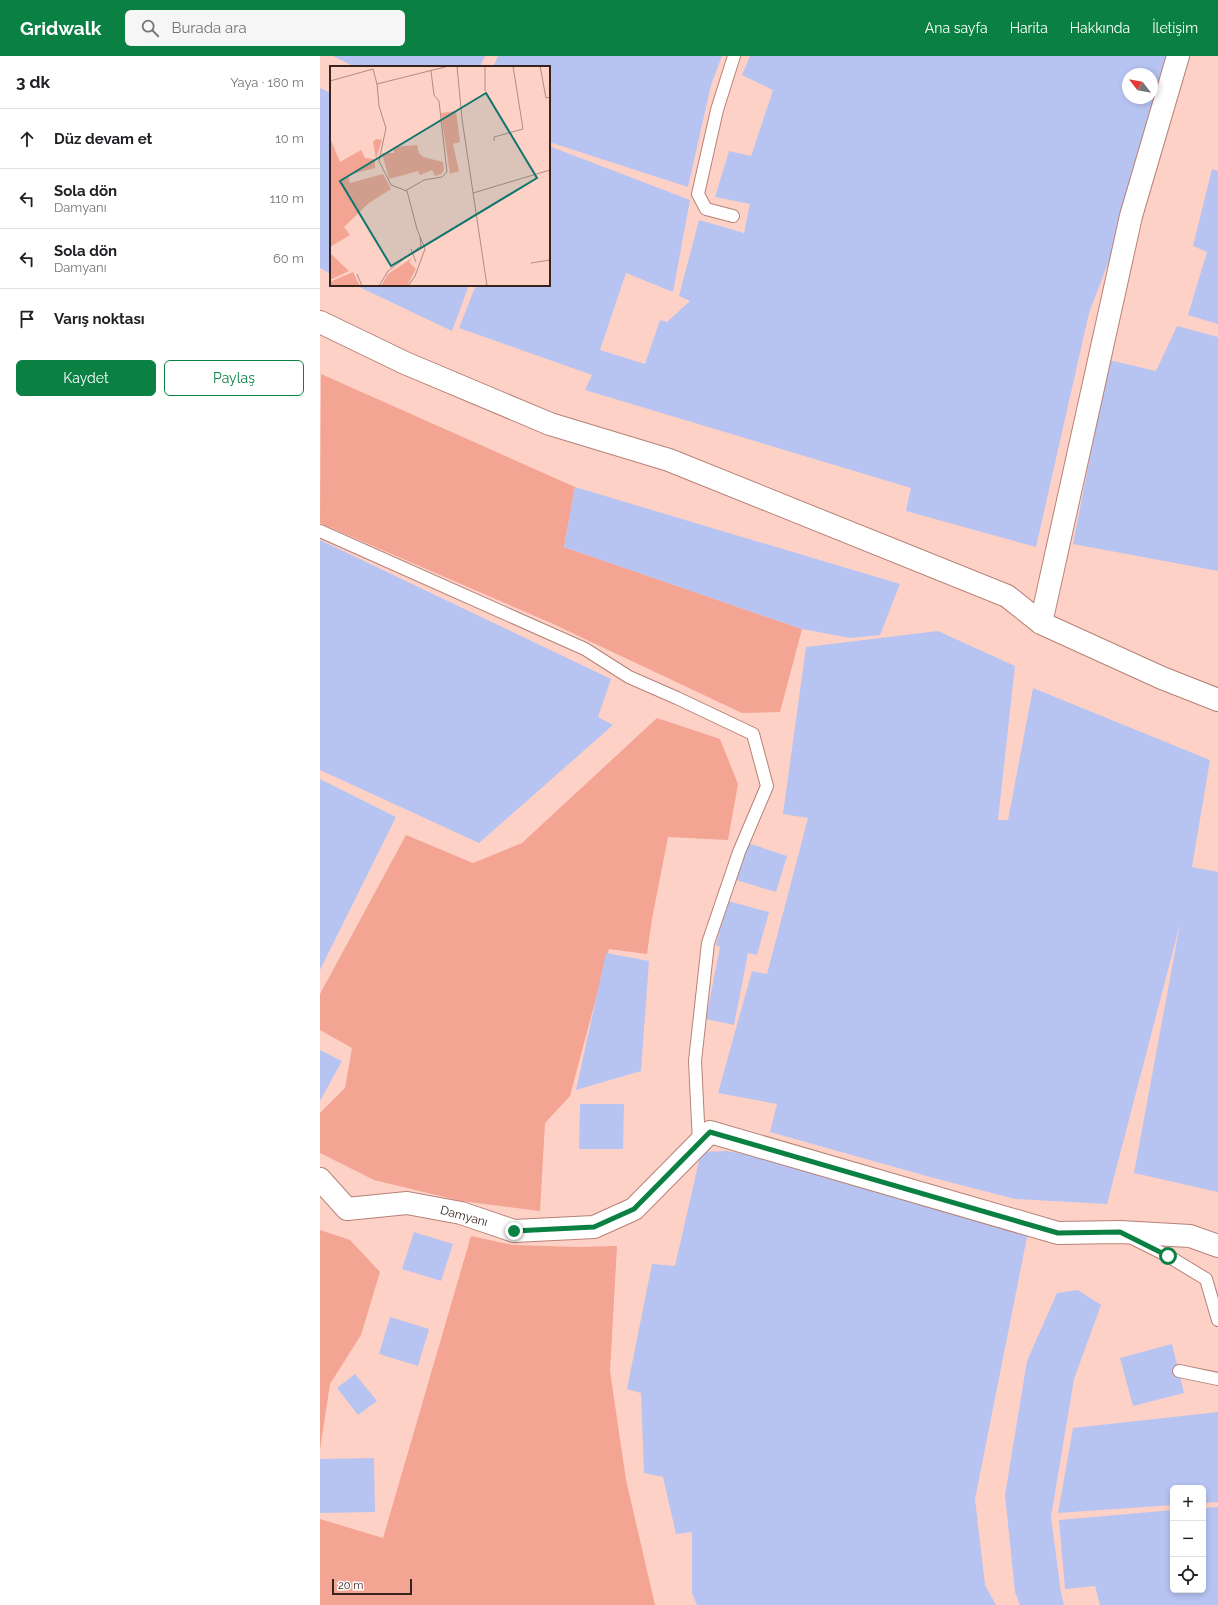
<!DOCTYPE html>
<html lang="tr">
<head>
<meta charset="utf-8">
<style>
	body { margin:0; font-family:Raleway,sans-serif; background:#f6f6f6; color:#202124 }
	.controls { position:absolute; right:12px; bottom:12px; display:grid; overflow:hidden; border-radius:6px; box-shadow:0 2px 6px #0003 }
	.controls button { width:36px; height:36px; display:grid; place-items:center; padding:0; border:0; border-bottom:1px solid #e0e0e0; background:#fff; color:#202124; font:20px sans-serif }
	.compass { position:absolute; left:802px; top:12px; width:36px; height:36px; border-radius:50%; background:#fff; box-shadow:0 2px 6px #0003; rotate:301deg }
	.scale { position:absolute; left:12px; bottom:10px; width:80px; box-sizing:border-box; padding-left:4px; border:2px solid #38231e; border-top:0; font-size:11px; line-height:14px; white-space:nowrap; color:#38231e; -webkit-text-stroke:3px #fefefe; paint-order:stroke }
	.stop { position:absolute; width:12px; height:12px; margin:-9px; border:3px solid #0b8043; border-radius:50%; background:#fff }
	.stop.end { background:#0b8043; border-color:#fff; box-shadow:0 1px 4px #0008 }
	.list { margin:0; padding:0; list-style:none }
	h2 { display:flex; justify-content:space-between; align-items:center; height:52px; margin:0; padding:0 16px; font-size:17px }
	h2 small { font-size:13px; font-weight:400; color:#757577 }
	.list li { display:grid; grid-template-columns:26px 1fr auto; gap:12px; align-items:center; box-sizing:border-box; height:60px; padding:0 16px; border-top:1px solid #e0e0e0 }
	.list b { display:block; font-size:15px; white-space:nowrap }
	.list p { margin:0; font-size:13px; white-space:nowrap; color:#757577 }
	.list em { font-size:13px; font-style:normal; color:#757577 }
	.actions { display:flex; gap:8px; padding:12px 16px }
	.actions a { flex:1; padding:9px 0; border:1px solid #0b8043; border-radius:6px; text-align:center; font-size:14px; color:#0b8043 }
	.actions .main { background:#0b8043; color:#fff }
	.icon { flex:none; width:22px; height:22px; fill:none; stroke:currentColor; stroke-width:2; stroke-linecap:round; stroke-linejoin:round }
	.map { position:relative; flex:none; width:898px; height:1549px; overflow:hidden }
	header { display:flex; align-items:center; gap:24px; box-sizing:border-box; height:56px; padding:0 20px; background:#0b8043; color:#fff }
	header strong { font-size:19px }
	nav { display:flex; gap:22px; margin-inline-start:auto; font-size:14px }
	.search { width:280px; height:36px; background:#f6f6f6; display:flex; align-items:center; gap:10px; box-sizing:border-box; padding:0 14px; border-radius:6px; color:#757577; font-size:15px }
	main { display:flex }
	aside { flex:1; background:#fff }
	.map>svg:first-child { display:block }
	.green { fill:#f4a492 }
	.building { fill:#b7c4f2; fill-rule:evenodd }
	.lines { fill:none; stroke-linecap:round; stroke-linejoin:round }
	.service-casing { stroke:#b68276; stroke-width:14 }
	.minor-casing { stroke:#b68276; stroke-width:24 }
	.service { stroke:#fff; stroke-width:12 }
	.minor { stroke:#fff; stroke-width:22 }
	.route { stroke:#0b8043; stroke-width:5 }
	.labels { text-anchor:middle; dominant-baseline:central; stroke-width:3; stroke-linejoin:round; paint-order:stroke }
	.street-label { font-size:12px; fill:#38231e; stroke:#fefefe }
	.inset-road { fill:none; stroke:#af8b83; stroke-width:1 }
	.view { fill:#0f766e; fill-opacity:0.15; stroke:#0f766e; stroke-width:2 }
	.inset-edge { fill:none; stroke:#38231e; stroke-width:2 }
</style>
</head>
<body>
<header>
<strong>Gridwalk</strong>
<div class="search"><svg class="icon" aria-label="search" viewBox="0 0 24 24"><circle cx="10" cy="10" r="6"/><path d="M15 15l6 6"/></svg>Burada ara</div>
<nav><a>Ana sayfa</a><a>Harita</a><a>Hakkında</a><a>İletişim</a></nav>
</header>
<main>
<aside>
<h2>3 dk<small>Yaya · 180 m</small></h2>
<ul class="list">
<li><svg class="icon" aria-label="ahead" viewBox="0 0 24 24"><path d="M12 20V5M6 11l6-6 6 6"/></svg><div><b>Düz devam et</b></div><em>10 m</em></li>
<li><svg class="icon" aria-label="left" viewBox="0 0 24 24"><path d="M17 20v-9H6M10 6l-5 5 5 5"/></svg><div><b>Sola dön</b><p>Damyanı</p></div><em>110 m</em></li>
<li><svg class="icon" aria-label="left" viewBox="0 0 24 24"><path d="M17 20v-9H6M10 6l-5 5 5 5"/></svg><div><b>Sola dön</b><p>Damyanı</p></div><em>60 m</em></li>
<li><svg class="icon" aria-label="arrive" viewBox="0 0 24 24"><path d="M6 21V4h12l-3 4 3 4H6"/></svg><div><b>Varış noktası</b></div></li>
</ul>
<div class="actions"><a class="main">Kaydet</a><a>Paylaş</a></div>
</aside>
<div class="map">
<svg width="898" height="1549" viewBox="0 0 898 1549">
	<rect width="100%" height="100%" fill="#fed1c7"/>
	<path class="green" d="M1 318 255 431 244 491 482 573 460 656 422 657 231 567 0 467Z
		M337 662 400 683 418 728 408 784 348 781 332 863 327 898 289 893 250 1040 225 1067 220 1155 141 1145 54 1124 0 1097V1057L25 1032 32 992 0 974V938L86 779 153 807 202 787Z
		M0 1174 30 1184 60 1216 41 1279 10 1328 0 1394Z
		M151 1180 192 1189 258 1191 297 1190 290 1315 306 1424 335 1549H0V1463L63 1482Z"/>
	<path class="building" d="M13 0H165L160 11H35Z
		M178 0H402L391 29 368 131 229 86V11H173Z
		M430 0H851L812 144 769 257 716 491 586 455 591 432 265 334 272 319 139 272 156 229H229V90L370 144 353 236 306 217 280 294 325 308 340 264 347 266 370 245 359 240 379 164 424 177 430 148 395 141 409 95 431 100 453 34 422 19ZM808 18H832V42H808Z
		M0 32 11 37V218L0 212Z
		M892 113 898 115V268L868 259 887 196 873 190Z
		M35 229H149L132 275Z
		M857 270 898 281V515L753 488 789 304 836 315Z
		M255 431 580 528 560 579 530 582 482 573 244 491Z
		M0 484 291 623 278 661 293 669 159 787 0 714Z
		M618 575 695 610 678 764H688L713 632 890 704 872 811 898 816V1136L814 1117 860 868 787 1148 695 1143 610 1121 450 1076 457 1048 398 1037 432 915 447 918 488 762 463 758 486 591Z
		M0 723 76 761 0 914Z
		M428 787 467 800 456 836 416 824Z
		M408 845 449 856 437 899 428 897 414 969 386 963 400 891 396 889Z
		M286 897 329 905 321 1015 256 1034Z
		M0 994 22 1005 0 1045Z
		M260 1048H304L303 1093H259Z
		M407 1095 461 1105 708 1176 655 1443 665 1529 676 1549H377L372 1537V1476L356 1478 343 1421 324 1417 321 1337 307 1333 332 1208 355 1210 381 1096Z
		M94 1176 133 1188 121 1225 82 1213Z
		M758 1234 781 1249 754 1323 731 1461 741 1537 744 1549H700L695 1536 685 1439 707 1305 737 1237Z
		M70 1261 109 1273 98 1310 59 1298Z
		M852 1288 864 1337 813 1350 800 1302Z
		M35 1318 57 1345 38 1359 17 1332Z
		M898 1356V1446L883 1447V1432H853V1449L738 1457 753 1372Z
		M54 1402 55 1456 0 1457V1403Z
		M898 1451V1549H780L775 1530 745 1533 739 1464 853 1454V1534H883V1452Z"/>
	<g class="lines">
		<defs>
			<path id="service" d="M413 160 386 153 378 138 397 54 414 0
				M0 475 265 593 309 621 357 642 433 678 447 730 419 796 388 887 375 1005 379 1087
				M812 1182 848 1200 886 1223 898 1264
				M859 1315 898 1323"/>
			<path id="minor" d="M0 266 85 307 230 368 349 404 687 540 721 567 842 622 898 644
				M721 567 811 160 858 0
				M0 1123 27 1153 87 1147 141 1157 194 1175 274 1171 314 1153 390 1076 738 1177 800 1176 870 1180 898 1190"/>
		</defs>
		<use href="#service" class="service-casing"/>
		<use href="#minor" class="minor-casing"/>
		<use href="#service" class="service"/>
		<use href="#minor" class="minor"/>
	</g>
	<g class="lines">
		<path class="route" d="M194 1175 274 1171 314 1153 390 1076 738 1177 800 1176 848 1200"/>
	</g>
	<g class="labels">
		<g class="street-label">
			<text transform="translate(144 1160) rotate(15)">Damyanı</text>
		</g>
	</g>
	<g transform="translate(10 10)">
		<rect width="220" height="220" fill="#fed1c7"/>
		<path d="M126 45 130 76 123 78 129 105 120 108 111 47ZM0 72 10 96 31 84 35 92 45 93V102L18 109 20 117 53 108 61 123 39 137 14 161 20 169 0 181ZM46 73 52 74 46 93 43 76ZM87 79 89 87 93 91 113 96 114 104 111 108 105 110 102 104 90 109 88 105 59 113 52 87H64V81ZM0 187 19 205 0 214ZM82 192 79 196 86 203 77 220H51L58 208ZM23 206 30 220H0V216Z" fill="#f4a492"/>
		<path class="inset-road" d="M127 0 132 53 157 220M155 0V25M210 0 216 32 220 31M0 15 43 3 47 18M164 75V71L193 63 183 0M75 125 94 114 112 111 117 106 109 35 104 29 101 5M143 127 220 104M81 183 86 196M201 197 220 194M27 208 32 220M49 220 58 205 91 180 90 171M78 220 85 210 95 183 87 163 77 125 61 119 49 95 56 62 49 40 47 18 119 0"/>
		<path class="view" d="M156 27 207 112 61 200 10 115Z"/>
		<rect width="220" height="220" class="inset-edge"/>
	</g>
</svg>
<div class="controls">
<button>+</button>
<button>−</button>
<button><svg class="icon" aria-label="locate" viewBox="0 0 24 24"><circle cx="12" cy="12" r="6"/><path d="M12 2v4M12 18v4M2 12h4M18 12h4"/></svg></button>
</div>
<svg class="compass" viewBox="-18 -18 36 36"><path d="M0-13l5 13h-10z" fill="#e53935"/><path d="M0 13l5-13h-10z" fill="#757577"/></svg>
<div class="scale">20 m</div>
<div class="stop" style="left:848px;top:1200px"></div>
<div class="stop end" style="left:194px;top:1175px"></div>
</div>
</main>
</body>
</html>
